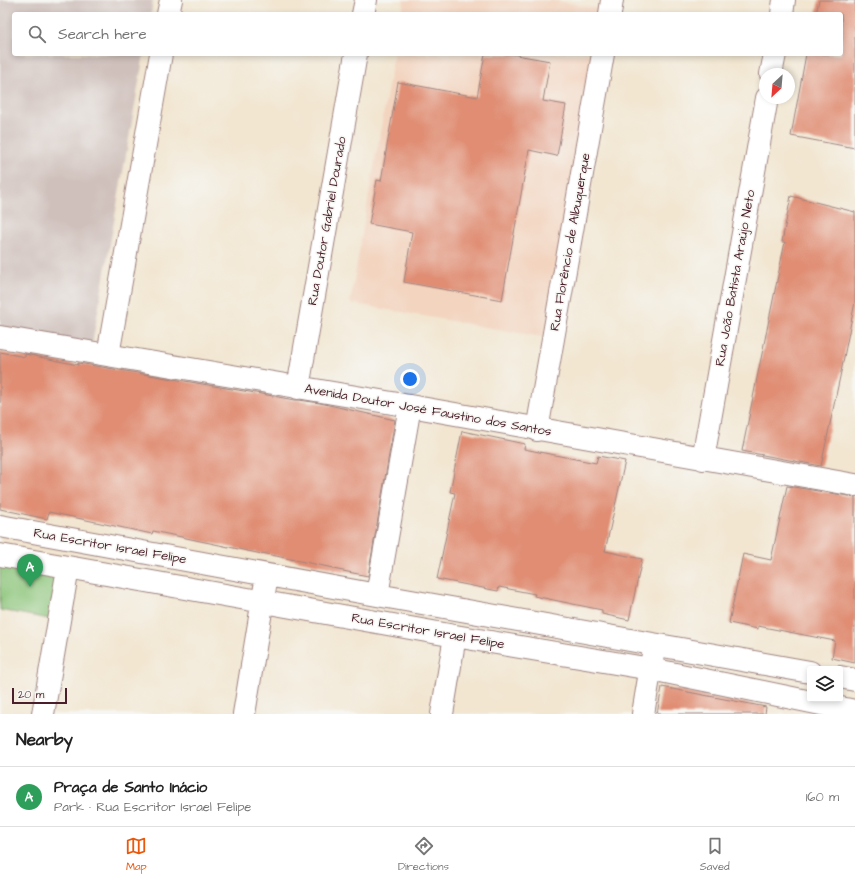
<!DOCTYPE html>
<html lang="en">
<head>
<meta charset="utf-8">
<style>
	body { margin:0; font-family:"Architects Daughter",sans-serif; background:#f2f2f2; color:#222 }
	.controls { position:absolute; right:12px; bottom:12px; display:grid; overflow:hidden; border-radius:4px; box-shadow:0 2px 6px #0003 }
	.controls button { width:36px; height:36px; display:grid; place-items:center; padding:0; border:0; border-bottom:1px solid #e0e0e0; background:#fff; color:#222; font:20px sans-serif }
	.compass { position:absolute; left:759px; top:68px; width:36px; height:36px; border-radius:50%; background:#fff; box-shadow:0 2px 6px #0003; rotate:206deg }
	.scale { position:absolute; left:12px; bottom:10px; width:55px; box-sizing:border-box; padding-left:4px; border:2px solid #4a1f2b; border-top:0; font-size:11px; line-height:14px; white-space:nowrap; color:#4a1f2b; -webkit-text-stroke:3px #f6f6f2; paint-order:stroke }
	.you { position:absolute; left:410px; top:379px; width:14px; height:14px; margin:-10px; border:3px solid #fff; border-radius:50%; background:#1a73e8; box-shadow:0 0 0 6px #1a73e833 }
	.badge { display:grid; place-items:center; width:26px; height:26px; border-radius:50%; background:#ea580c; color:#fff; font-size:13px; font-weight:700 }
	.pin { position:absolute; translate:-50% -33px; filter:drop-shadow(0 1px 2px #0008) }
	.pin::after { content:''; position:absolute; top:21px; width:14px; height:12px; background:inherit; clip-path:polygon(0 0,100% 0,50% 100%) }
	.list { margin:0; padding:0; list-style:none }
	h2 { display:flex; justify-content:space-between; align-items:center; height:52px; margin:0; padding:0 16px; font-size:17px }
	h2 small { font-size:13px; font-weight:400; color:#767676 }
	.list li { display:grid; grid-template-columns:26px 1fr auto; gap:12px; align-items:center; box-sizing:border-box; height:60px; padding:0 16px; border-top:1px solid #e0e0e0 }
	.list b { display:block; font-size:15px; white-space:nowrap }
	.list p { margin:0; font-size:13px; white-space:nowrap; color:#767676 }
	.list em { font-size:13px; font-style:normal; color:#767676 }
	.icon { flex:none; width:22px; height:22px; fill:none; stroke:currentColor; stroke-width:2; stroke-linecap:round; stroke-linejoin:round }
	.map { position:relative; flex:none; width:855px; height:714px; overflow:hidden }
	.search { position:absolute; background:#fff; box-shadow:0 2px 6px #0003; left:12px; right:12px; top:12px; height:44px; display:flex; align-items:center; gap:10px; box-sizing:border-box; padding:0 14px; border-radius:4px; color:#767676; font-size:15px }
	.sheet { height:112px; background:#fff }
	nav { display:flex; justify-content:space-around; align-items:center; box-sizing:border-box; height:56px; border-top:1px solid #e0e0e0; background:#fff; font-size:11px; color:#767676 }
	nav a { display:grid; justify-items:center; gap:2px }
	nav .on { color:#ea580c }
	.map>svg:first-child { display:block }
	.built { fill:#f3d4bf }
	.industrial { fill:#cfc0bb }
	.green { fill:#8cc57a; stroke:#6b7252 }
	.building { fill:#e08d73 }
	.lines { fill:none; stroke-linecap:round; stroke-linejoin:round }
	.minor-casing { stroke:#9e827e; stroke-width:24 }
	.minor { stroke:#fff; stroke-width:22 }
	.labels { text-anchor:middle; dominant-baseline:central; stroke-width:3; stroke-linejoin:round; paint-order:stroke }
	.street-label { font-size:13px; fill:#4a1f2b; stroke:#f6f6f2 }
</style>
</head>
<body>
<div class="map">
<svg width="855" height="714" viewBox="0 0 855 714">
	<rect width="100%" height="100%" fill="#f6f6f2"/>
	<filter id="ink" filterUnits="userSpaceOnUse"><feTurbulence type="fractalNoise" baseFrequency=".025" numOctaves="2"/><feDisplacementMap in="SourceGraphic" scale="8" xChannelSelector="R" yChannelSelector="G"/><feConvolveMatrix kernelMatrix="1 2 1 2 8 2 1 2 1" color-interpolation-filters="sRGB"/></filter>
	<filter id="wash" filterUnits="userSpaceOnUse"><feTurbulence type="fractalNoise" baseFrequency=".012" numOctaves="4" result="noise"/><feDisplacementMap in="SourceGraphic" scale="16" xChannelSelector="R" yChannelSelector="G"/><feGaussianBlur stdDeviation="0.9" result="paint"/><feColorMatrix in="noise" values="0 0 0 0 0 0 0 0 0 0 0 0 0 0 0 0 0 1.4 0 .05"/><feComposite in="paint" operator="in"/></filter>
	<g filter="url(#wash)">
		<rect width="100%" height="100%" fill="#f2e6d1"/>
		<path class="built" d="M404 0H551L606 10 605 14H402Z
			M394 54H598L548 338 350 303Z"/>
		<path class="industrial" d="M0 0H153L151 14H14V54H144L91 350 0 331Z"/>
		<path class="green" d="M0 553 64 565 55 620 0 610Z"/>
		<g id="blocks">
			<path class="building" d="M819 0H855V148L791 136 806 54H841V14H816Z
				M485 54H511L550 61 543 101 566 105 557 156 529 150 502 300 404 282 412 232 369 224 377 180 381 181 398 82 477 97Z
				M791 196 855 212V302L841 372 821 466 742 451 785 242H782Z
				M0 352 25 357V354L78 365V363L273 396 294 400H299L320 403 395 420 368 576 333 569V568L262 553V554L153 531 152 534 49 512 47 519 0 509Z
				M462 431 525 444 524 449 565 457 596 463 598 456 625 461 605 551 642 559 629 620 602 614V610L534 596 535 594 499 587 498 591 437 579 455 493 450 492Z
				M787 486 855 497V663L832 658 835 641 758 626V629L729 623 743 554 771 560Z
				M662 687 766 707 765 714H657Z"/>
		</g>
	</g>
	<g filter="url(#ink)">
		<use href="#blocks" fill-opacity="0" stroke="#9e827e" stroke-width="1"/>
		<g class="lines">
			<defs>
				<path id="minor" d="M168 14 171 0
					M363 14 366 0
					M610 14 612 0
					M782 14 784 0
					M771 74 775 54
					M0 337 410 406 855 485
					M108 355 161 54
					M298 388 356 54
					M537 430 603 54
					M703 459 767 98
					M0 526 377 595 810 672
					M0 555 455 636 651 669 855 711
					M377 595 410 406
					M840 677 855 680
					M43 714 68 568
					M244 714 265 587
					M442 714 455 636
					M643 714 653 654"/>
			</defs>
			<use href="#minor" class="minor-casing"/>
			<use href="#minor" class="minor"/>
		</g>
	</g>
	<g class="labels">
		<g class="street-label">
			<text transform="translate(327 221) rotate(-80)">Rua Doutor Gabriel Dourado</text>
			<text transform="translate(570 242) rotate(-80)">Rua Florêncio de Albuquerque</text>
			<text transform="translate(735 278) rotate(-80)">Rua João Batista Araújo Neto</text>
			<text transform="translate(428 410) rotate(10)">Avenida Doutor José Faustino dos Santos</text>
			<text transform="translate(110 546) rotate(10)">Rua Escritor Israel Felipe</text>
			<text transform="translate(428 631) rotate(10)">Rua Escritor Israel Felipe</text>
		</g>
	</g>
</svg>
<div class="controls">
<button><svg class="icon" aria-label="layers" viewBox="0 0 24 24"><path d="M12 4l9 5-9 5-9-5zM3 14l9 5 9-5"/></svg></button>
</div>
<svg class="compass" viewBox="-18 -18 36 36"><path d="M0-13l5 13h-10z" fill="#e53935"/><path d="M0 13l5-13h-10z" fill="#767676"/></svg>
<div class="scale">20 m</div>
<div class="you"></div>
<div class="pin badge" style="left:30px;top:587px;background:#2e9e5b">A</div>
<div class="search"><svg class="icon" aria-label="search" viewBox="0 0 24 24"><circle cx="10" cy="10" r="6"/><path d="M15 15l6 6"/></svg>Search here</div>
</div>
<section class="sheet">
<h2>Nearby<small></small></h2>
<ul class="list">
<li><span class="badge" style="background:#2e9e5b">A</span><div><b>Praça de Santo Inácio</b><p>Park · Rua Escritor Israel Felipe</p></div><em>160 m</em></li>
</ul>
</section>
<nav>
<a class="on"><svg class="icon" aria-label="map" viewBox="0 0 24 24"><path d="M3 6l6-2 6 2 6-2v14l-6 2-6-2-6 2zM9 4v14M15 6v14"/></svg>Map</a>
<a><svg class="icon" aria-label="directions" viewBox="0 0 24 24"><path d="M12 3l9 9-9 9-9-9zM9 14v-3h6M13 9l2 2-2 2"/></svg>Directions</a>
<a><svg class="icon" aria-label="saved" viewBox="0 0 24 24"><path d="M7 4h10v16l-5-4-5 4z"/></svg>Saved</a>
</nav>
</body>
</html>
